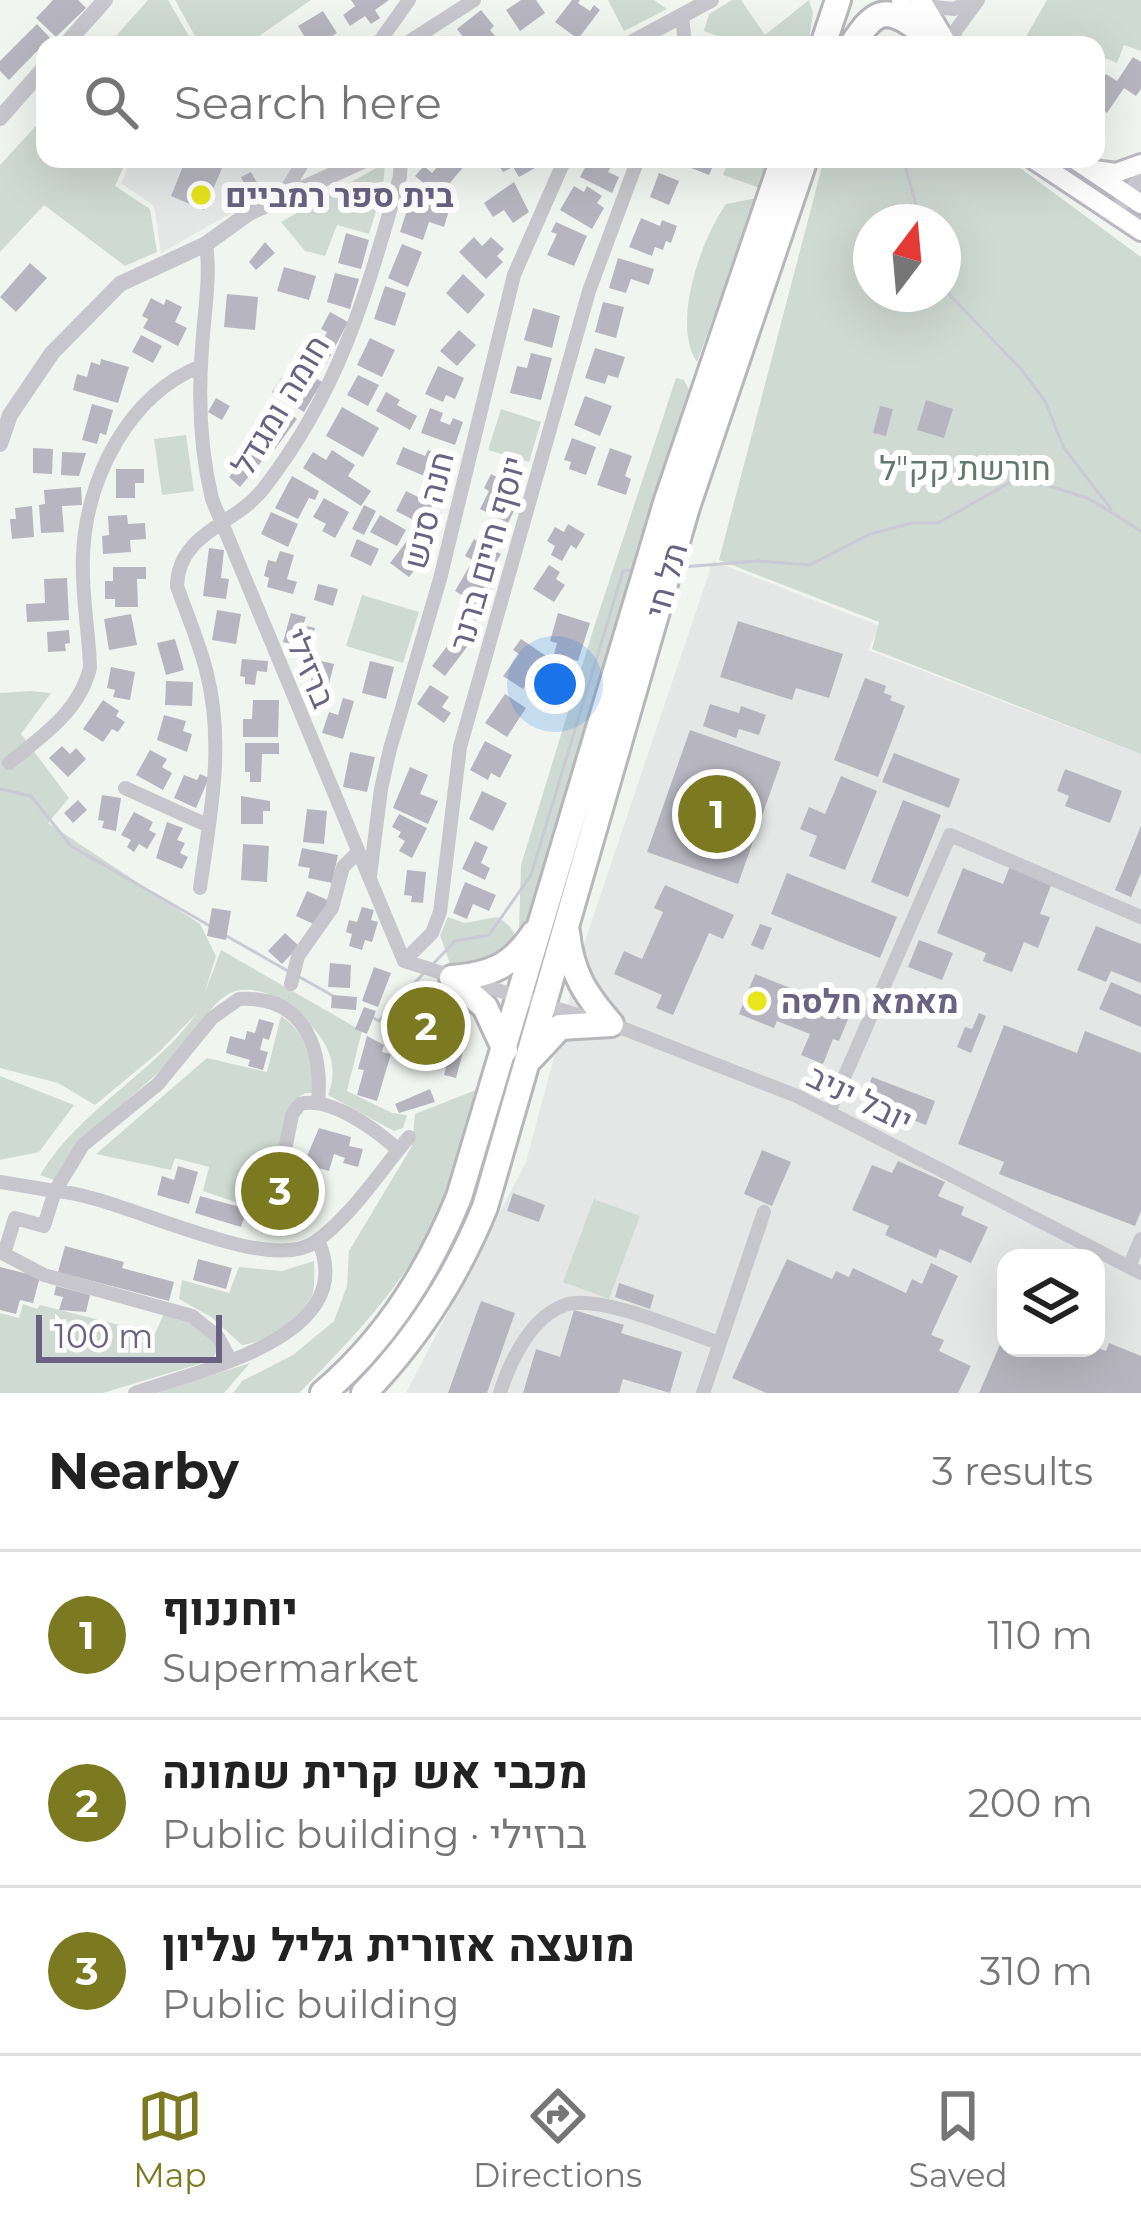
<!DOCTYPE html>
<html lang="en">
<head>
<meta charset="utf-8">
<style>
	body { margin:0; font-family:Montserrat,Heebo,sans-serif; background:#f2f2f2; color:#222 }
	.controls { position:absolute; right:36px; bottom:36px; display:grid; overflow:hidden; border-radius:24px; box-shadow:0 12px 48px #0002 }
	.controls button { width:108px; height:108px; display:grid; place-items:center; padding:0; border:0; border-bottom:3px solid #e0e0e0; background:#fff; color:#222; font:60px sans-serif }
	.compass { position:absolute; left:853px; top:204px; width:108px; height:108px; border-radius:50%; background:#fff; box-shadow:0 12px 48px #0002; rotate:16deg }
	.scale { position:absolute; left:36px; bottom:30px; width:186px; box-sizing:border-box; padding-left:12px; border:6px solid #696282; border-top:0; font-size:33px; line-height:42px; white-space:nowrap; color:#696282; -webkit-text-stroke:9px #fff; paint-order:stroke }
	.you { position:absolute; left:555px; top:684px; width:42px; height:42px; margin:-30px; border:9px solid #fff; border-radius:50%; background:#1a73e8; box-shadow:0 0 0 18px #1a73e833 }
	.badge { display:grid; place-items:center; width:78px; height:78px; border-radius:50%; background:#7b7a20; color:#fff; font-size:39px; font-weight:700 }
	.pin { position:absolute; translate:-50% -50%; border:6px solid #fff; box-shadow:0 3px 12px #0006 }
	.list { margin:0; padding:0; list-style:none }
	h2 { display:flex; justify-content:space-between; align-items:center; height:156px; margin:0; padding:0 48px; font-size:51px }
	h2 small { font-size:39px; font-weight:400; color:#767676 }
	.list li { display:grid; grid-template-columns:78px 1fr auto; gap:36px; align-items:center; box-sizing:border-box; height:168px; padding:0 48px; border-top:3px solid #e0e0e0 }
	.list b { display:block; font-size:45px; white-space:nowrap }
	.list p { margin:0; font-size:39px; white-space:nowrap; color:#767676 }
	.list em { font-size:39px; font-style:normal; color:#767676 }
	.icon { flex:none; width:66px; height:66px; fill:none; stroke:currentColor; stroke-width:2; stroke-linecap:round; stroke-linejoin:round }
	.map { position:relative; flex:none; width:1141px; height:1393px; overflow:hidden }
	.search { position:absolute; background:#fff; box-shadow:0 12px 48px #0002; left:36px; right:36px; top:36px; height:132px; display:flex; align-items:center; gap:30px; box-sizing:border-box; padding:0 42px; border-radius:24px; color:#767676; font-size:45px }
	.sheet { height:660px; background:#fff }
	nav { display:flex; justify-content:space-around; align-items:center; box-sizing:border-box; height:168px; border-top:3px solid #e0e0e0; background:#fff; font-size:33px; color:#767676 }
	nav a { display:grid; justify-items:center; gap:6px }
	nav .on { color:#7b7a20 }
	.map>svg:first-child { display:block }
	.built { fill:#e5e7e6; fill-rule:evenodd }
	.green { fill:#cfdad3; fill-rule:evenodd }
	.lines { fill:none; stroke-linecap:round; stroke-linejoin:round }
	.stream { stroke:#cacad5; stroke-width:3 }
	.building { fill:#b7b6c0 }
	.secondary-casing { stroke:#bab8c0; stroke-width:24 }
	.trunk-casing { stroke:#b7b6bb; stroke-width:30 }
	.minor { stroke:#c7c6cc; stroke-width:14 }
	.tertiary { stroke:#c7c6cc; stroke-width:16 }
	.secondary { stroke:#fff; stroke-width:18 }
	.trunk { stroke:#fff; stroke-width:24 }
	.poi-dot { fill:#e8e51d; stroke:#fff; stroke-width:4.5 }
	.labels { text-anchor:middle; dominant-baseline:central; stroke-width:12; stroke-linejoin:round; paint-order:stroke }
	.poi-label { font-size:33px; font-weight:bold; fill:#696282; stroke:#fff; text-anchor:start }
	.street-label { font-size:33px; fill:#696282; stroke:#fff }
	.park-label { font-size:33px; fill:#61796f; stroke:#fff }
</style>
</head>
<body>
<div class="map">
<svg width="1141" height="1393" viewBox="0 0 1141 1393">
	<rect width="100%" height="100%" fill="#f1f5f0"/>
	<path class="built" d="M132 159H302L292 179 161 253 154 206 121 183Z
		M713 561 880 626 868 650 1141 754V1393H406L526 1162 584 944ZM1006 1258H1096V1348H1006Z"/>
	<path class="green" d="M148 0H168L194 45H108Z
		M175 0H311L246 45H200Z
		M608 0H654L667 9 624 31Z
		M732 0H741L765 35 809 0 813 13 808 45H741L704 31 709 14Z
		M1047 0H1141V51L1124 45 1117 63 1102 57 1096 65V45H1021Z
		M45 116V159H127L115 186 150 209 157 252 125 266 44 205 0 252V165Z
		M729 159H770L760 188 723 175Z
		M824 159H1008L1141 257V754L872 649 879 622 719 560ZM871 222H943V294H871Z
		M385 163 383 188 369 234 337 225 325 256 305 251 281 222Z
		M757 198 697 362C671 324 701 239 726 204Z
		M676 378 684 380 689 390 542 881 530 915 519 928 521 865 595 624Z
		M501 409 541 422 529 462 488 450Z
		M186 435 194 491 162 495 154 439Z
		M362 595 419 612 403 663 346 646Z
		M30 691 51 693 21 734 69 798 48 823 200 924 216 956 204 995 221 950 362 1031 347 1091 392 1113 407 1115 403 1128 394 1131 328 1095C338 1070 331 1047 313 1028 293 1008 271 987 241 990 213 993 196 1035 177 1054 135 1098 86 1127 54 1180L40 1175C80 1109 152 1075 197 1013L159 1052 95 1105 58 1083 0 1068V693Z
		M448 917 465 923 497 917C548 946 478 973 450 964L440 935Z
		M281 1016C309 1034 310 1062 316 1093H305L294 1100 277 1159 258 1157 241 1204 203 1191 209 1167 175 1158 171 1170 96 1154 207 1058 267 1072Z
		M0 1076 74 1105 39 1152 0 1160Z
		M476 1090C465 1128 458 1172 441 1208 408 1281 355 1336 299 1393H233L242 1381 293 1355 334 1321 347 1286 349 1251 412 1146 415 1114Z
		M594 1199 640 1216 609 1299 563 1282Z
		M314 1261C314 1270 315 1283 313 1292 306 1317 267 1342 242 1345L211 1317 179 1299 182 1280 229 1293 239 1267 282 1271Z
		M23 1304 37 1309 40 1305 155 1334 164 1313C185 1319 211 1327 217 1350L212 1360 103 1393H0V1313L19 1318Z
		M250 1363 224 1393H157Z"/>
	<g class="lines">
		<path class="stream" d="M903 159 921 222
			M943 288 1021 369 1045 401 1064 448 1111 509
			M1117 516 1141 531
			M682 567 759 561 810 565 870 534 912 523H938L1009 483 1047 485 1087 498 1119 517
			M0 789 31 796 71 846 210 926
			M223 934 288 971
			M434 963 455 941 489 935 531 875 623 571 637 570
			M296 975 335 997
			M370 1016 379 1021 423 974"/>
	</g>
	<path class="building" d="M53 0H78L86 8 56 37 36 18Z
		M351 0H389L375 10 380 18 371 24 365 16 350 26 343 15 355 6Z
		M521 0H536L545 13 520 31 506 10Z
		M572 0H580L578 3 590 11 594 5 600 10 578 39 555 22Z
		M481 10 494 26 490 30 496 37 486 45H469L457 29Z
		M323 11 337 33 318 45H297L306 39 298 26Z
		M37 24 54 42 45 45 40 55 37 51 9 80 0 71V61Z
		M1133 57 1141 62V89L1136 96 1124 88 1107 113 1096 106V89L1106 74 1117 81Z
		M186 159H226L204 210 171 196Z
		M432 159 454 160 470 159 439 196 415 176 424 166 432 173 439 165Z
		M495 159H551L519 177 513 167 503 172Z
		M599 159H615L608 172 619 177 612 193 580 177 589 160 597 164Z
		M694 159H716L709 175 691 168Z
		M251 172 260 188 249 194 241 177Z
		M659 173 679 181 669 205 650 197Z
		M514 182 529 212 513 223 504 210 493 217 484 203Z
		M574 186 584 192 587 186 602 196 597 203 604 208 592 229 560 210Z
		M412 194 450 207 444 227 429 222 423 240 400 232Z
		M641 218 660 226 662 220 677 226 671 243 666 241 663 250 655 247 652 256 629 247Z
		M556 222 587 236 574 266 547 255 557 234 551 232Z
		M346 233 369 240 361 269 338 263Z
		M474 237 482 246 491 237 504 249 497 256 503 262 486 279 459 252Z
		M265 242 275 253 256 270 249 262Z
		M402 244 422 252 408 287 388 278Z
		M618 258 654 269 649 285 631 279 626 293 609 288Z
		M30 263 47 278 16 312 0 297Z
		M284 267 316 276 309 300 277 291Z
		M335 273 359 279 350 309 327 302Z
		M463 274 485 295 468 314 446 293Z
		M385 286 406 293 395 326 374 319Z
		M227 294 258 297 255 330 224 327Z
		M151 298 164 305 166 299 182 307 175 322 187 328 178 346 143 328 148 319 142 316Z
		M603 302 624 307 616 338 595 332Z
		M533 308 560 316 552 348 524 340Z
		M330 312 348 322 326 364 304 352 313 335 323 340 327 332 321 329Z
		M459 330 476 345 457 366 440 351Z
		M141 335 162 346 153 363 132 352Z
		M370 338 395 350 382 377 357 365Z
		M595 348 625 357 618 378 608 375 605 384 585 378Z
		M531 353 552 358 541 400 510 393 517 366 527 368Z
		M101 359 129 367 118 403 73 390 77 374 87 377 91 362 100 365Z
		M438 366 464 378 455 399 446 395 443 402 425 394Z
		M309 374 322 382 304 412 272 392 281 378 299 390Z
		M358 375 379 385 368 406 347 395Z
		M386 392 400 400 397 405 417 416 410 430 376 411Z
		M585 396 612 406 600 436 574 425Z
		M216 398 230 406 222 420 208 412Z
		M926 400 953 409 944 438 917 430Z
		M92 404 113 410 106 435 100 433 97 444 82 440Z
		M279 405 297 419 275 449 257 435Z
		M880 406 893 409 886 436 873 433Z
		M342 407 379 428 363 457 326 436Z
		M430 408 443 413 440 421 450 425 453 418 463 422 455 445 421 433Z
		M572 438 596 447 586 475 569 469 571 462 564 460Z
		M403 447 425 456 428 450 453 461 443 484 396 464Z
		M33 448 53 449 52 474 33 473Z
		M610 448 632 456 625 476 631 479 626 495 597 485Z
		M332 450 355 465 348 476 371 491 361 506 303 468 313 452 326 460Z
		M251 451 262 461 240 487 229 477Z
		M62 452 86 453 79 476 61 475Z
		M116 469H144V483H135V498H116Z
		M491 474 515 487 507 502 516 507 508 523 480 509 489 491 484 488Z
		M292 476 319 491 315 500 309 498 298 519 275 508Z
		M81 487 82 505 62 506 64 532 41 533 39 505 45 504 44 490Z
		M426 487 439 494 431 508 442 513 433 530 396 511 406 491 420 498Z
		M324 498 349 512 335 538 322 531 326 524 313 517Z
		M364 505 376 511 364 535 352 529Z
		M32 506 34 537 12 539 10 519H16L15 508Z
		M271 512 298 524 288 547 261 534Z
		M127 515 128 524 145 523 146 539 130 540 131 552 103 554 102 536 109 535 108 516Z
		M380 515 406 530 397 546 370 532Z
		M568 524 585 534 576 549 571 545 562 561 551 555 555 546 547 541 555 527 564 532Z
		M487 529 497 533 489 548 501 554 492 570 465 556 474 539 480 543Z
		M357 539 379 549 371 566 350 556Z
		M407 541 426 555 409 577 390 563Z
		M209 548 224 550 221 578 229 579 226 599 203 596Z
		M280 551 294 555 287 579 297 582 293 594 267 587 269 578 264 576 268 560 276 562Z
		M470 565 497 580 484 602 491 607 476 621 462 613 470 600 455 591Z
		M549 565 560 572 556 579 565 585 554 602 533 589Z
		M113 567H146V579H137L138 607H115V599H105V581H113Z
		M67 578 69 620 27 622 26 604 45 603 44 579Z
		M318 584 338 589 333 606 314 600Z
		M217 610 241 614 236 644 212 640Z
		M291 613 306 617 303 625 315 628 310 649 283 642Z
		M558 613 590 623 578 661 554 654 557 643 550 641Z
		M131 614 137 645 109 650 104 619Z
		M738 621 843 654 829 698 796 688 792 700 720 677Z
		M69 630 70 643 65 644 66 651 48 652 47 632Z
		M454 637 467 647 445 676 432 666Z
		M175 639 184 670 166 675 157 643Z
		M521 639 546 656 523 689 503 676 519 654 513 650Z
		M242 659 268 661 267 672 257 671 255 685 245 684V677L240 676Z
		M317 660 334 664 327 692 309 687Z
		M370 661 394 667 386 699 362 693Z
		M111 667 135 672 130 700 113 697 115 690 107 688Z
		M865 678 886 686 884 693 892 696 890 700 905 706 878 777 834 760Z
		M166 681 193 682 192 706 165 705Z
		M430 685 449 697 442 707 451 713 444 723 417 704Z
		M505 694 526 708 507 737 485 723Z
		M343 698 354 701 343 739 322 733 329 712 338 715Z
		M103 700 119 711 116 716 125 722 118 732 112 729 103 742 83 729Z
		M253 700H279L278 737H243V719H252Z
		M710 704 739 713 741 706 766 715 759 735 739 729 736 738 703 726Z
		M164 715 186 721 183 731 192 734 187 752 157 740Z
		M690 730 781 762 738 884 647 852Z
		M485 741 512 755 500 778 491 773 488 780 470 770Z
		M245 743H279V754H262L261 782H250V772H245Z
		M62 746 70 754 76 748 86 759 68 777 49 758Z
		M150 750 167 759 162 767 172 773 163 790 136 775Z
		M350 752 375 757 367 792 343 787Z
		M894 753 960 779 949 808 882 782Z
		M410 767 428 775 420 794 438 801 428 824 393 808Z
		M1065 769 1122 791 1110 823 1065 806 1069 796 1057 791Z
		M200 774 209 778 196 808 174 798 184 775 197 780Z
		M841 776 877 791 845 870 809 856 817 836 800 829 809 807 825 814Z
		M482 791 507 803 493 831 469 819Z
		M102 795 121 798 116 831 102 828 104 821 98 820Z
		M241 796 270 801V811H263V824H241Z
		M78 800 87 810 73 823 64 813Z
		M903 800 941 815 908 897 871 882Z
		M307 809 327 811 324 844 303 842Z
		M134 812 153 822 149 830 156 834 147 849 139 844 134 852 127 847 131 840 121 835Z
		M399 814 427 828 412 858 399 851 405 841 398 837 401 832 392 827Z
		M167 822 183 828 177 840 185 843 180 853 188 857 182 869 156 858Z
		M1141 826V873L1131 897 1115 890Z
		M475 841 488 847 481 863 490 868 485 880 462 869Z
		M243 844 269 846 267 882 241 880Z
		M302 848 338 855 332 883 308 878 310 868 298 866Z
		M1010 866 1052 883 1040 914 1050 917 1038 948 1024 942 1012 972 983 961 986 953 937 933 963 868 1003 884Z
		M407 870 426 872 423 903 411 902 412 896 404 895Z
		M787 873 897 917 880 958 771 914Z
		M465 882 496 895 489 911 473 904 467 919 453 913Z
		M665 885 734 915 723 939 709 933 673 1015 656 1008 662 995 614 974 624 951 642 959 663 912 654 908Z
		M307 891 330 901 318 926 296 916Z
		M362 907 374 910 371 920 378 922 372 942 365 940 362 950 349 946 352 934 346 932 349 920 357 922Z
		M212 908 231 911 226 940 207 936Z
		M760 924 772 928 763 950 751 945Z
		M1096 926 1141 944V983L1111 971 1106 982 1077 970Z
		M285 933 299 946 282 964 268 951Z
		M919 940 953 953 942 980 908 967Z
		M330 963 351 965 350 988 328 987Z
		M374 967 391 973 378 1007 362 1001Z
		M755 974 851 1012 839 1041 833 1039 823 1064 801 1055 810 1034 777 1021 774 1028 739 1014Z
		M1111 982 1141 995V1027L1099 1009Z
		M332 995 357 997 356 1010 331 1008Z
		M364 1007 376 1011 367 1034 355 1029Z
		M430 1008 443 1037 432 1042 434 1046 426 1049 428 1054 413 1061 403 1038 410 1035 407 1029 418 1018 416 1014Z
		M979 1013 986 1016 971 1053 957 1047 965 1027 972 1029Z
		M259 1019 274 1023 269 1040 263 1038 260 1050 268 1052 263 1070 248 1066 250 1060 226 1053 230 1036 245 1040 247 1031 255 1033Z
		M1004 1025 1077 1053 1085 1031 1141 1053V1211L1135 1226 999 1174 1004 1162 958 1144Z
		M367 1036 384 1045 382 1052 391 1054 377 1101 357 1095 364 1070 358 1069Z
		M452 1045 464 1048 456 1078 444 1075Z
		M872 1077 935 1101 926 1125 863 1101Z
		M430 1089 435 1102 399 1113 395 1104Z
		M319 1128 351 1137 349 1146 363 1149 358 1167 343 1163 345 1158 334 1154 329 1171 311 1166 308 1179 319 1182 312 1204 294 1199 297 1190 284 1186 277 1211 249 1203 256 1176 262 1177 266 1163 285 1168 288 1159 304 1163Z
		M762 1150 791 1162 772 1206 744 1194Z
		M898 1161 945 1182 938 1196 964 1207 961 1215 988 1227 971 1263 940 1249 936 1258 885 1235 889 1226 852 1210 872 1165 892 1173Z
		M178 1166 198 1172 189 1204 157 1195 162 1176 174 1180Z
		M513 1193 545 1205 539 1222 507 1211Z
		M200 1196 247 1209 241 1227 195 1213Z
		M65 1246 124 1262 122 1268 174 1282 169 1301 58 1272Z
		M198 1259 232 1268 226 1289 193 1280Z
		M787 1259 832 1279 836 1271 849 1277 853 1268 906 1293 912 1279 922 1284 931 1263 958 1276 931 1335 944 1340 939 1351 971 1366 958 1393H766L732 1378Z
		M0 1267 40 1277 33 1303 20 1300 16 1314 0 1310Z
		M619 1283 654 1295 650 1309 615 1297Z
		M56 1286 90 1295 86 1312 59 1310 63 1297 54 1295Z
		M481 1301 515 1313 487 1393H448Z
		M574 1310 624 1325 621 1333 682 1352 670 1393 623 1379 619 1393H523L536 1349 560 1357Z
		M1006 1331V1348H1098L1106 1351 1109 1343 1141 1356V1393H979Z"/>
	<g class="lines">
		<defs>
			<path id="secondary" d="M901 0 927 45
				M921 0 948 45
				M1033 159 1141 231
				M1074 159 1141 204
				M1094 170 1116 173 1141 164"/>
			<path id="trunk" d="M823 45 838 0
				M852 45C873 13 884 3 918 29
				M567 932C571 973 585 994 611 1024
				M452 978C491 975 512 966 534 933
				M452 978 485 1007 505 1050
				M531 1058 560 1027 611 1024
				M323 1393C386 1340 428 1273 459 1197L667 500 783 159
				M364 1393C418 1338 456 1278 485 1207L687 507 805 159"/>
		</defs>
		<use href="#secondary" class="secondary-casing"/>
		<use href="#trunk" class="trunk-casing"/>
		<path class="minor" d="M925 6 954 9 974 0
			M682 15 685 45
			M377 45 409 0
			M404 45 474 0
			M951 45 956 30 978 0
			M282 197 305 159
			M1115 214 1141 176
			M206 244C211 278 204 313 202 348 198 399 200 449 212 499L404 961 587 1018
			M9 763C42 736 79 712 90 668 89 630 81 593 83 555 86 479 128 395 201 366
			M125 788 209 826
			M370 876 381 789 390 749 440 579 514 275 565 159
			M200 888C210 816 225 746 207 674 200 644 187 615 177 586 178 532 236 525 264 488 341 389 366 294 400 176L401 159
			M404 961 432 933 440 912 460 747 589 291 638 159
			M291 984 298 956 332 908 343 867 358 852
			M609 1023 797 1096 1141 1273
			M318 1103C323 1048 304 995 239 999L212 1018 158 1084 83 1145 55 1191C118 1194 266 1277 315 1242 352 1216 380 1171 409 1137
			M829 1112 950 835 1141 917
			M285 1150 292 1115 300 1104C330 1096 377 1130 398 1150
			M0 1182 55 1191 44 1226 15 1218 4 1254 44 1275 192 1316 218 1337 230 1359
			M1129 1266 1141 1239
			M135 1393C198 1370 362 1338 318 1240
			M500 1393C510 1361 531 1317 565 1305 597 1293 686 1332 719 1343
			M703 1393 764 1212"/>
		<path class="tertiary" d="M65 45 105 0
			M627 45 711 0
			M0 118 45 67
			M0 444 10 415 52 353 120 284 206 244 249 213 367 159"/>
		<use href="#secondary" class="secondary"/>
		<use href="#trunk" class="trunk"/>
	</g>
	<g class="poi-dot">
		<circle cx="201" cy="195" r="12"/>
		<circle cx="757" cy="1001" r="12"/>
	</g>
	<g class="labels">
		<g class="poi-label">
			<text x="225" y="195">בית ספר רמביים</text>
			<text x="781" y="1001">מאמא חלסה</text>
		</g>
		<g class="street-label">
			<text transform="translate(280 405) rotate(-59)">חומה ומגדל</text>
			<text transform="translate(428 510) rotate(-76)">חנה סנש</text>
			<text transform="translate(487 553) rotate(-74)">יוסף חיים ברנר</text>
			<text transform="translate(666 580) rotate(-74)">תל חי</text>
			<text transform="translate(310 668) rotate(67)">ברזילי</text>
			<text transform="translate(860 1098) rotate(26)">יובל יניב</text>
		</g>
		<g class="park-label">
			<text x="965" y="468">חורשת קק"ל</text>
		</g>
	</g>
</svg>
<div class="controls">
<button><svg class="icon" aria-label="layers" viewBox="0 0 24 24"><path d="M12 4l9 5-9 5-9-5zM3 14l9 5 9-5"/></svg></button>
</div>
<svg class="compass" viewBox="-18 -18 36 36"><path d="M0-13l5 13h-10z" fill="#e53935"/><path d="M0 13l5-13h-10z" fill="#767676"/></svg>
<div class="scale">100 m</div>
<div class="you"></div>
<div class="pin badge" style="left:717px;top:814px">1</div>
<div class="pin badge" style="left:426px;top:1026px">2</div>
<div class="pin badge" style="left:280px;top:1191px">3</div>
<div class="search"><svg class="icon" aria-label="search" viewBox="0 0 24 24"><circle cx="10" cy="10" r="6"/><path d="M15 15l6 6"/></svg>Search here</div>
</div>
<section class="sheet">
<h2>Nearby<small>3 results</small></h2>
<ul class="list">
<li><span class="badge">1</span><div><b>יוחננוף</b><p>Supermarket</p></div><em>110 m</em></li>
<li><span class="badge">2</span><div><b>מכבי אש קרית שמונה</b><p>Public building · ברזילי</p></div><em>200 m</em></li>
<li><span class="badge">3</span><div><b>מועצה אזורית גליל עליון</b><p>Public building</p></div><em>310 m</em></li>
</ul>
</section>
<nav>
<a class="on"><svg class="icon" aria-label="map" viewBox="0 0 24 24"><path d="M3 6l6-2 6 2 6-2v14l-6 2-6-2-6 2zM9 4v14M15 6v14"/></svg>Map</a>
<a><svg class="icon" aria-label="directions" viewBox="0 0 24 24"><path d="M12 3l9 9-9 9-9-9zM9 14v-3h6M13 9l2 2-2 2"/></svg>Directions</a>
<a><svg class="icon" aria-label="saved" viewBox="0 0 24 24"><path d="M7 4h10v16l-5-4-5 4z"/></svg>Saved</a>
</nav>
</body>
</html>
